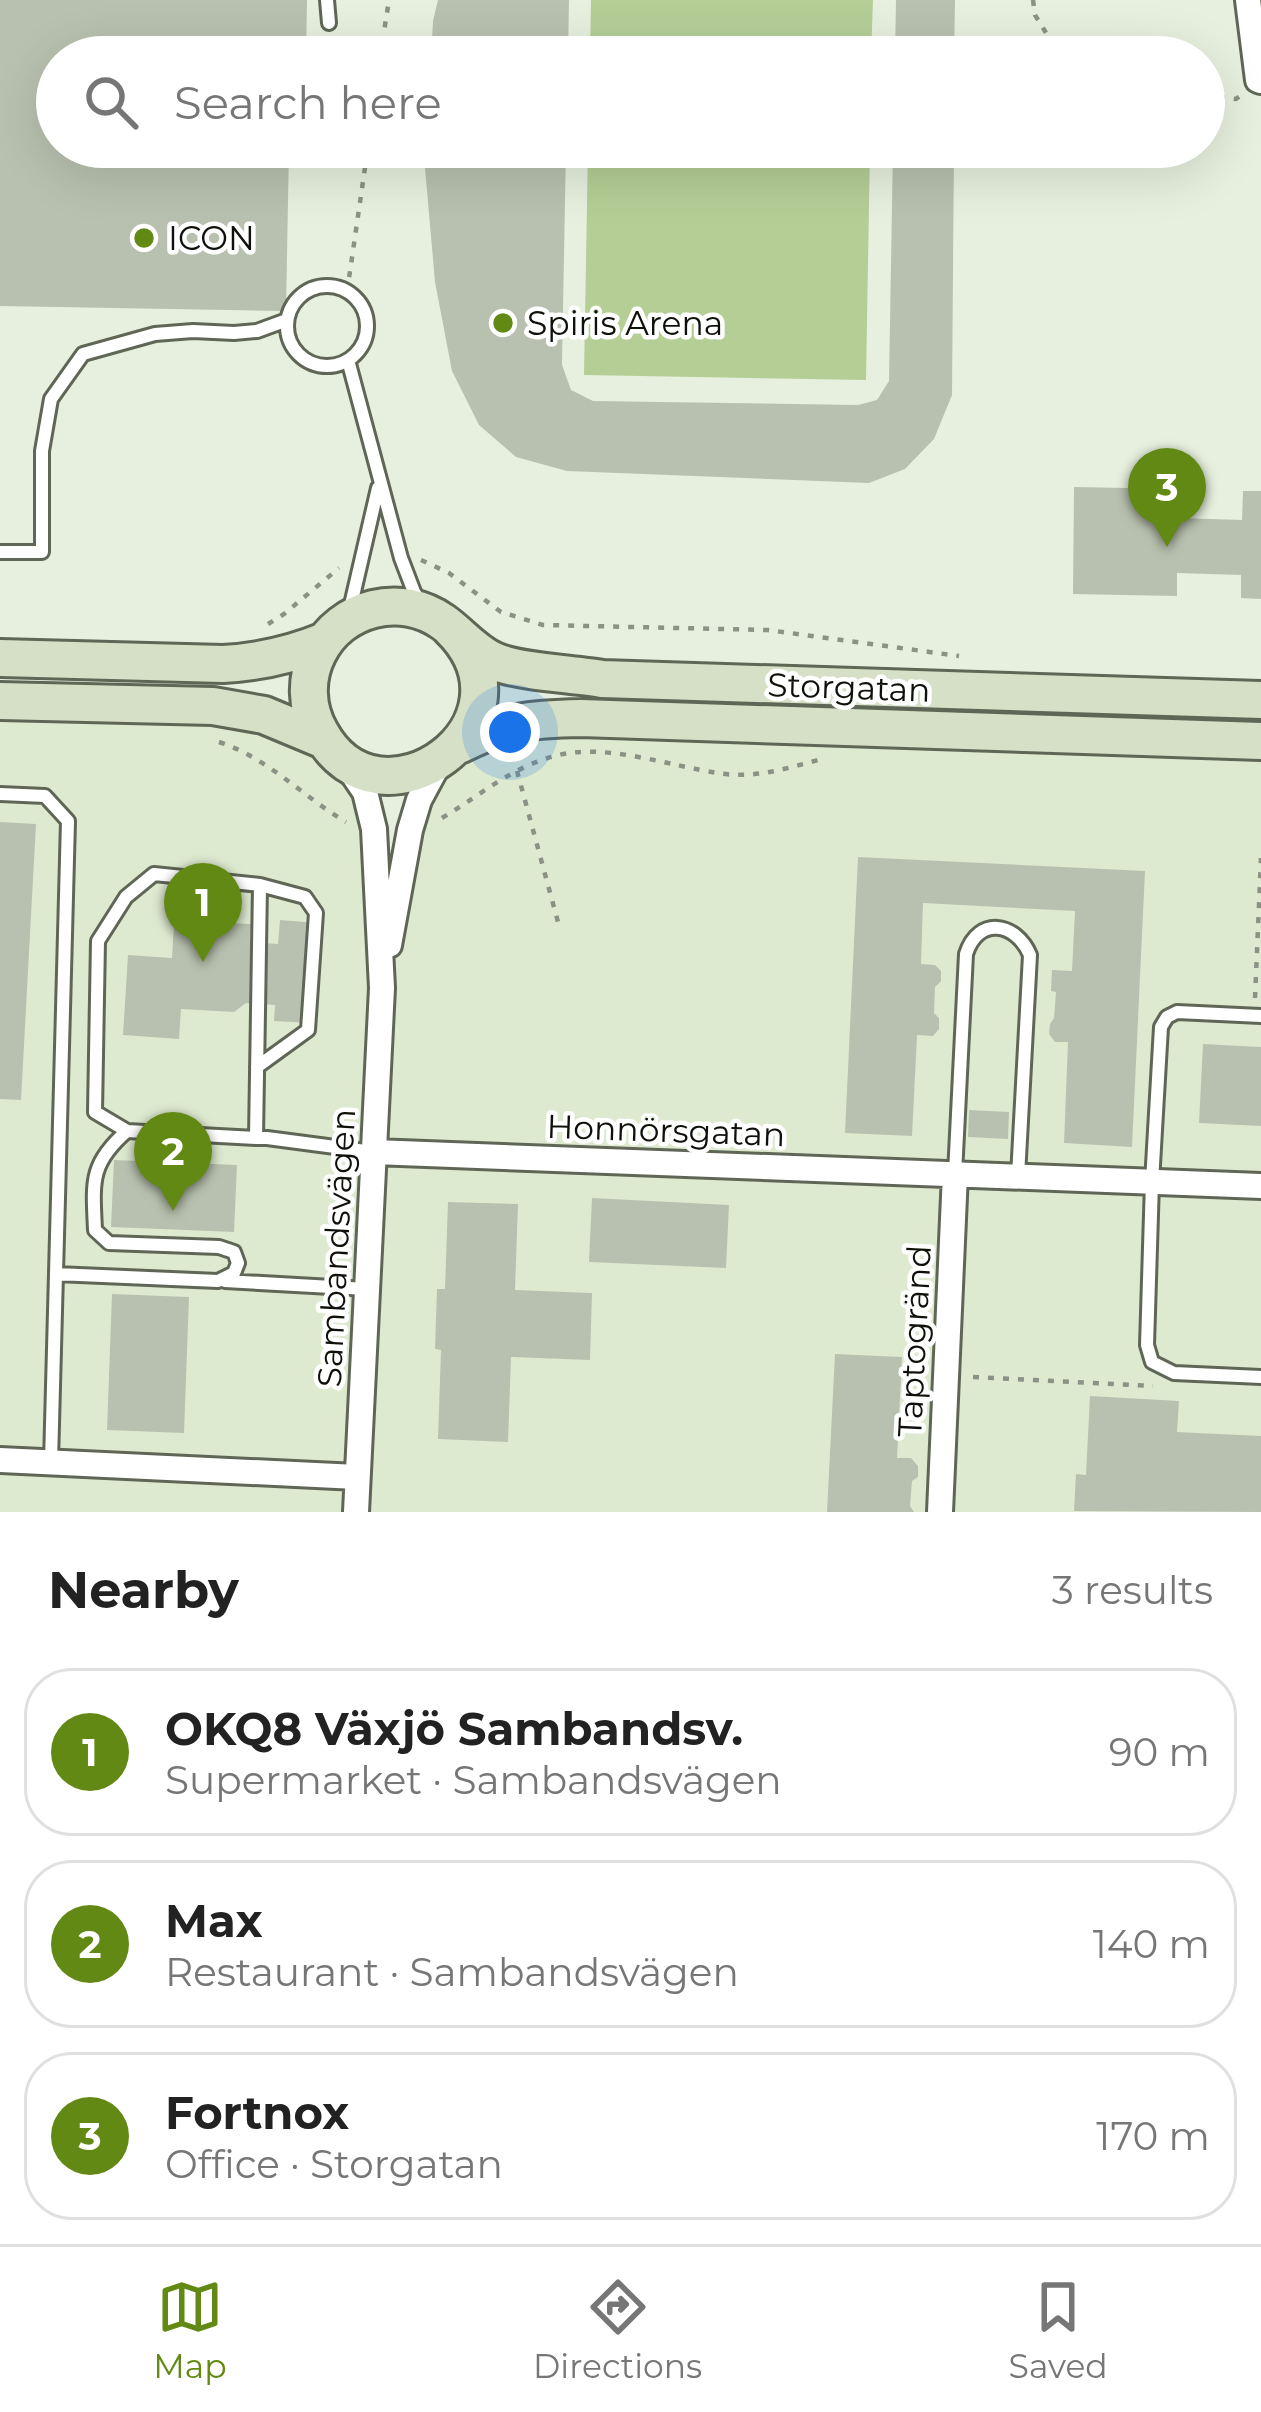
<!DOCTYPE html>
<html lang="en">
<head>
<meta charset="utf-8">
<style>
	body { margin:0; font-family:Montserrat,sans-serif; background:#f2f2f2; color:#222 }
	.you { position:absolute; left:510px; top:732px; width:42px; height:42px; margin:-30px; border:9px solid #fff; border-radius:50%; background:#1a73e8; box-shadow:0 0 0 18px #1a73e833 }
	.badge { display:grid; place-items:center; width:78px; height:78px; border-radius:50%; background:#628914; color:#fff; font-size:39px; font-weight:700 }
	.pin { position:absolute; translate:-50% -99px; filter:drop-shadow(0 3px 6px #0008) }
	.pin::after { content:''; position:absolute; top:63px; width:42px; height:36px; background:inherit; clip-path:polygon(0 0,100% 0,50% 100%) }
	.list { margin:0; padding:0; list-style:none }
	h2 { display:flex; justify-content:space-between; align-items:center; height:156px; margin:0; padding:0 48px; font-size:51px }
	h2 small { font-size:39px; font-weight:400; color:#767676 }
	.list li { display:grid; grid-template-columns:78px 1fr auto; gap:36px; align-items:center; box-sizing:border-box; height:168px; margin:0 24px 24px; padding:0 24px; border:3px solid #e0e0e0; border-radius:48px }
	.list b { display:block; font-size:45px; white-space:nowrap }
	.list p { margin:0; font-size:39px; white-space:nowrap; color:#767676 }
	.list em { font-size:39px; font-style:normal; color:#767676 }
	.icon { flex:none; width:66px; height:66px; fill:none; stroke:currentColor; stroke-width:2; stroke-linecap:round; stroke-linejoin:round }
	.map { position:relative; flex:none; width:1261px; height:1512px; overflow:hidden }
	.search { position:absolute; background:#fff; box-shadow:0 12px 48px #0002; left:36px; right:36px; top:36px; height:132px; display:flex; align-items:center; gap:30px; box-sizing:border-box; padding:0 42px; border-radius:66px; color:#767676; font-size:45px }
	.sheet { height:732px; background:#fff }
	nav { display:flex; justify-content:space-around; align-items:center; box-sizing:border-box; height:168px; border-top:3px solid #e0e0e0; background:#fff; font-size:33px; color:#767676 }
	nav a { display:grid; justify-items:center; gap:6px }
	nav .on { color:#628914 }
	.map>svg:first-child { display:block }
	.built { fill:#deead0 }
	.green { fill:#b5ce96 }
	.building { fill:#b8c1af }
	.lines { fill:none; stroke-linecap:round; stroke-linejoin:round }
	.service-casing { stroke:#5f6656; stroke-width:18 }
	.minor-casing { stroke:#5f6656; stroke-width:30 }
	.secondary-casing { stroke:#5f6656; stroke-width:42 }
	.path { stroke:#8b9184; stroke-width:4.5; stroke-dasharray:6 9; stroke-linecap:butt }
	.service { stroke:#fff; stroke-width:12 }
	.minor { stroke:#fff; stroke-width:24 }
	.secondary { stroke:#d5e0c6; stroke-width:36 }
	.poi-dot { fill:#628914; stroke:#fff; stroke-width:4.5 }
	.labels { text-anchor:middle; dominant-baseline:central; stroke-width:9; stroke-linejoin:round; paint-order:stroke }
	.poi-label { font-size:33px; fill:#0e110a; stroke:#fff; text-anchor:start }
	.street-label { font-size:33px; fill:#0e110a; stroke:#fff }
</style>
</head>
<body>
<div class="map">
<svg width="1261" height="1512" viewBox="0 0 1261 1512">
	<rect width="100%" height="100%" fill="#e7f0de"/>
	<path class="built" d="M0 701 264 715 365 792 381 980 419 800 479 734 1261 742V1512H0Z"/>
	<path class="green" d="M591 0H873L871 57H590Z
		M588 147H870L866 380 584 375Z"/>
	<path class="building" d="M0 0H307L306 57H57V147H289L286 311 0 306Z
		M438 0H569L568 57H431L433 21Z
		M896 0H955L954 57H895Z
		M426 147H566L562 365 571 390 593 401 858 405 877 400 889 381 893 147H954L952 395 934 439 905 469 869 483 567 471 516 457 479 425 452 371 435 282 425 168Z
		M1074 487 1179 489V518L1242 520 1243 491H1261V599L1241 598V575L1177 573V596L1073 594Z
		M0 822 36 824 21 1100 0 1099Z
		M858 857 1145 871 1132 1147 1064 1143 1068 1042H1055L1049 1034 1050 1024 1054 1018 1056 992 1051 991 1052 970 1072 971 1075 911 923 903 921 964 935 965 941 971V981L935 987 934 1013 939 1018V1029L933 1036 917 1035 912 1136 845 1133Z
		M176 891 229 894 227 923 251 924 250 942 278 944 280 920 317 923 310 1023 274 1021 275 1005 246 1003 234 1012 181 1009 179 1039 123 1035 128 955 172 958Z
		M1203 1044 1261 1047V1126L1199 1123Z
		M969 1110 1009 1112 1008 1139 968 1137Z
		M114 1160 237 1165 234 1232 111 1227Z
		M592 1198 729 1205 726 1268 589 1262Z
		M448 1202 518 1204 515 1290 592 1293 590 1360 511 1357 508 1442 438 1439 441 1350 435 1349 437 1289H445Z
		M112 1294 189 1297 184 1433 107 1430Z
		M835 1354 902 1357 897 1458H911L918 1466V1477L912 1481 910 1506 914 1512H827Z
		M1090 1396 1179 1401 1177 1432 1261 1436V1512L1074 1511 1076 1474 1086 1475Z"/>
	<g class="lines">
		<defs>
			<path id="service" d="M327 0 329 23
				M287 326a40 40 0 1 1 80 0a40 40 0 1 1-80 0Z
				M348 360 401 558 414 592 422 604
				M0 552H42V451L51 399 83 354 155 334 193 331 234 333 257 331 287 320
				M350 609 378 488
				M0 794 45 796 68 821 51 1462
				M1261 1016 1177 1012 1167 1017 1161 1027 1152 1182 1147 1345 1152 1362 1174 1373 1261 1377
				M257 1067 308 1030 316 913 305 897 260 885
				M256 1138 260 885 154 874 126 897 98 941 95 1112 127 1131 256 1138H267L373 1152
				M955 1174 966 954C978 916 1016 922 1030 955L1018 1176
				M56 1274 218 1281 234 1273 238 1263 234 1252 219 1247 109 1243 95 1230C93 1183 89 1164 127 1131
				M225 1281 367 1289"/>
			<path id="minor" d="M1248 0 1258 80 1261 81
				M344 761 365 792 374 829 382 988 356 1512
				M389 945 410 830 419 800 440 761
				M374 1152 1261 1186
				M0 1460 357 1477
				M940 1512 955 1174"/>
			<path id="secondary" d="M450 628C546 722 380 842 320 732 306 708 305 678 318 653 341 607 401 592 443 622 460 634 474 652 494 661 518 672 573 674 602 679L1261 700
				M0 658 223 664C260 662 291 655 325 641
				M0 701 213 706 264 715 324 740
				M459 745C507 721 529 719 581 718L1261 741"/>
		</defs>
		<use href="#service" class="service-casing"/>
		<use href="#minor" class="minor-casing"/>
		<use href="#secondary" class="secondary-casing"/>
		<path class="path" d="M1033 0 1035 15 1061 57
			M380 57 389 0
			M1204 95 1236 99 1240 96
			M347 292 368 147
			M421 560 449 573 501 612 543 625 768 630 959 656
			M268 624 284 614 339 568
			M219 742C268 758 302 796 346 822
			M517 771 558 922
			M442 818C479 796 512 767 555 756 603 742 670 766 718 773 753 779 785 769 818 760
			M1255 998 1261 858
			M973 1377 1153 1386"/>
		<use href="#service" class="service"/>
		<use href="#minor" class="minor"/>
		<use href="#secondary" class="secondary"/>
	</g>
	<g class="poi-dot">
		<circle cx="144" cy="238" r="12"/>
		<circle cx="503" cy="323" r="12"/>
	</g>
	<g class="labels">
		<g class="poi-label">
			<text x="168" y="238">ICON</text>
			<text x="527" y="323">Spiris Arena</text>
		</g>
		<g class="street-label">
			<text transform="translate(849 687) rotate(2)">Storgatan</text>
			<text transform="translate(666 1130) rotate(2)">Honnörsgatan</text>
			<text transform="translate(336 1248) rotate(-87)">Sambandsvägen</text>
			<text transform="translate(914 1341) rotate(-87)">Taptogränd</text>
		</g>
	</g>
</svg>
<div class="you"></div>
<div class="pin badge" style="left:203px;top:962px">1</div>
<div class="pin badge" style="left:173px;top:1211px">2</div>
<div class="pin badge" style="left:1167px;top:547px">3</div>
<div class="search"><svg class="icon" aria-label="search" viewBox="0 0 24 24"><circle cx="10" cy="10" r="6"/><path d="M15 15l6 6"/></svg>Search here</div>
</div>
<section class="sheet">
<h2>Nearby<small>3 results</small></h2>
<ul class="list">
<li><span class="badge">1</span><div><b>OKQ8 Växjö Sambandsv.</b><p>Supermarket · Sambandsvägen</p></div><em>90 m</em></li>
<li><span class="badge">2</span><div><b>Max</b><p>Restaurant · Sambandsvägen</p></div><em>140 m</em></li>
<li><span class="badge">3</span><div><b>Fortnox</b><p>Office · Storgatan</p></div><em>170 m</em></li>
</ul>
</section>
<nav>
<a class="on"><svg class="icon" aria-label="map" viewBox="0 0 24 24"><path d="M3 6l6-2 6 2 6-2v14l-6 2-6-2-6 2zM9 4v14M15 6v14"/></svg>Map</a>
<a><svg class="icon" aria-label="directions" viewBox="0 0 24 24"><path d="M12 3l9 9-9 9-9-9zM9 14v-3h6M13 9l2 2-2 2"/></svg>Directions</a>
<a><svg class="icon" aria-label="saved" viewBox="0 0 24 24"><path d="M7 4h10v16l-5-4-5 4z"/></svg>Saved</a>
</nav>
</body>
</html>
